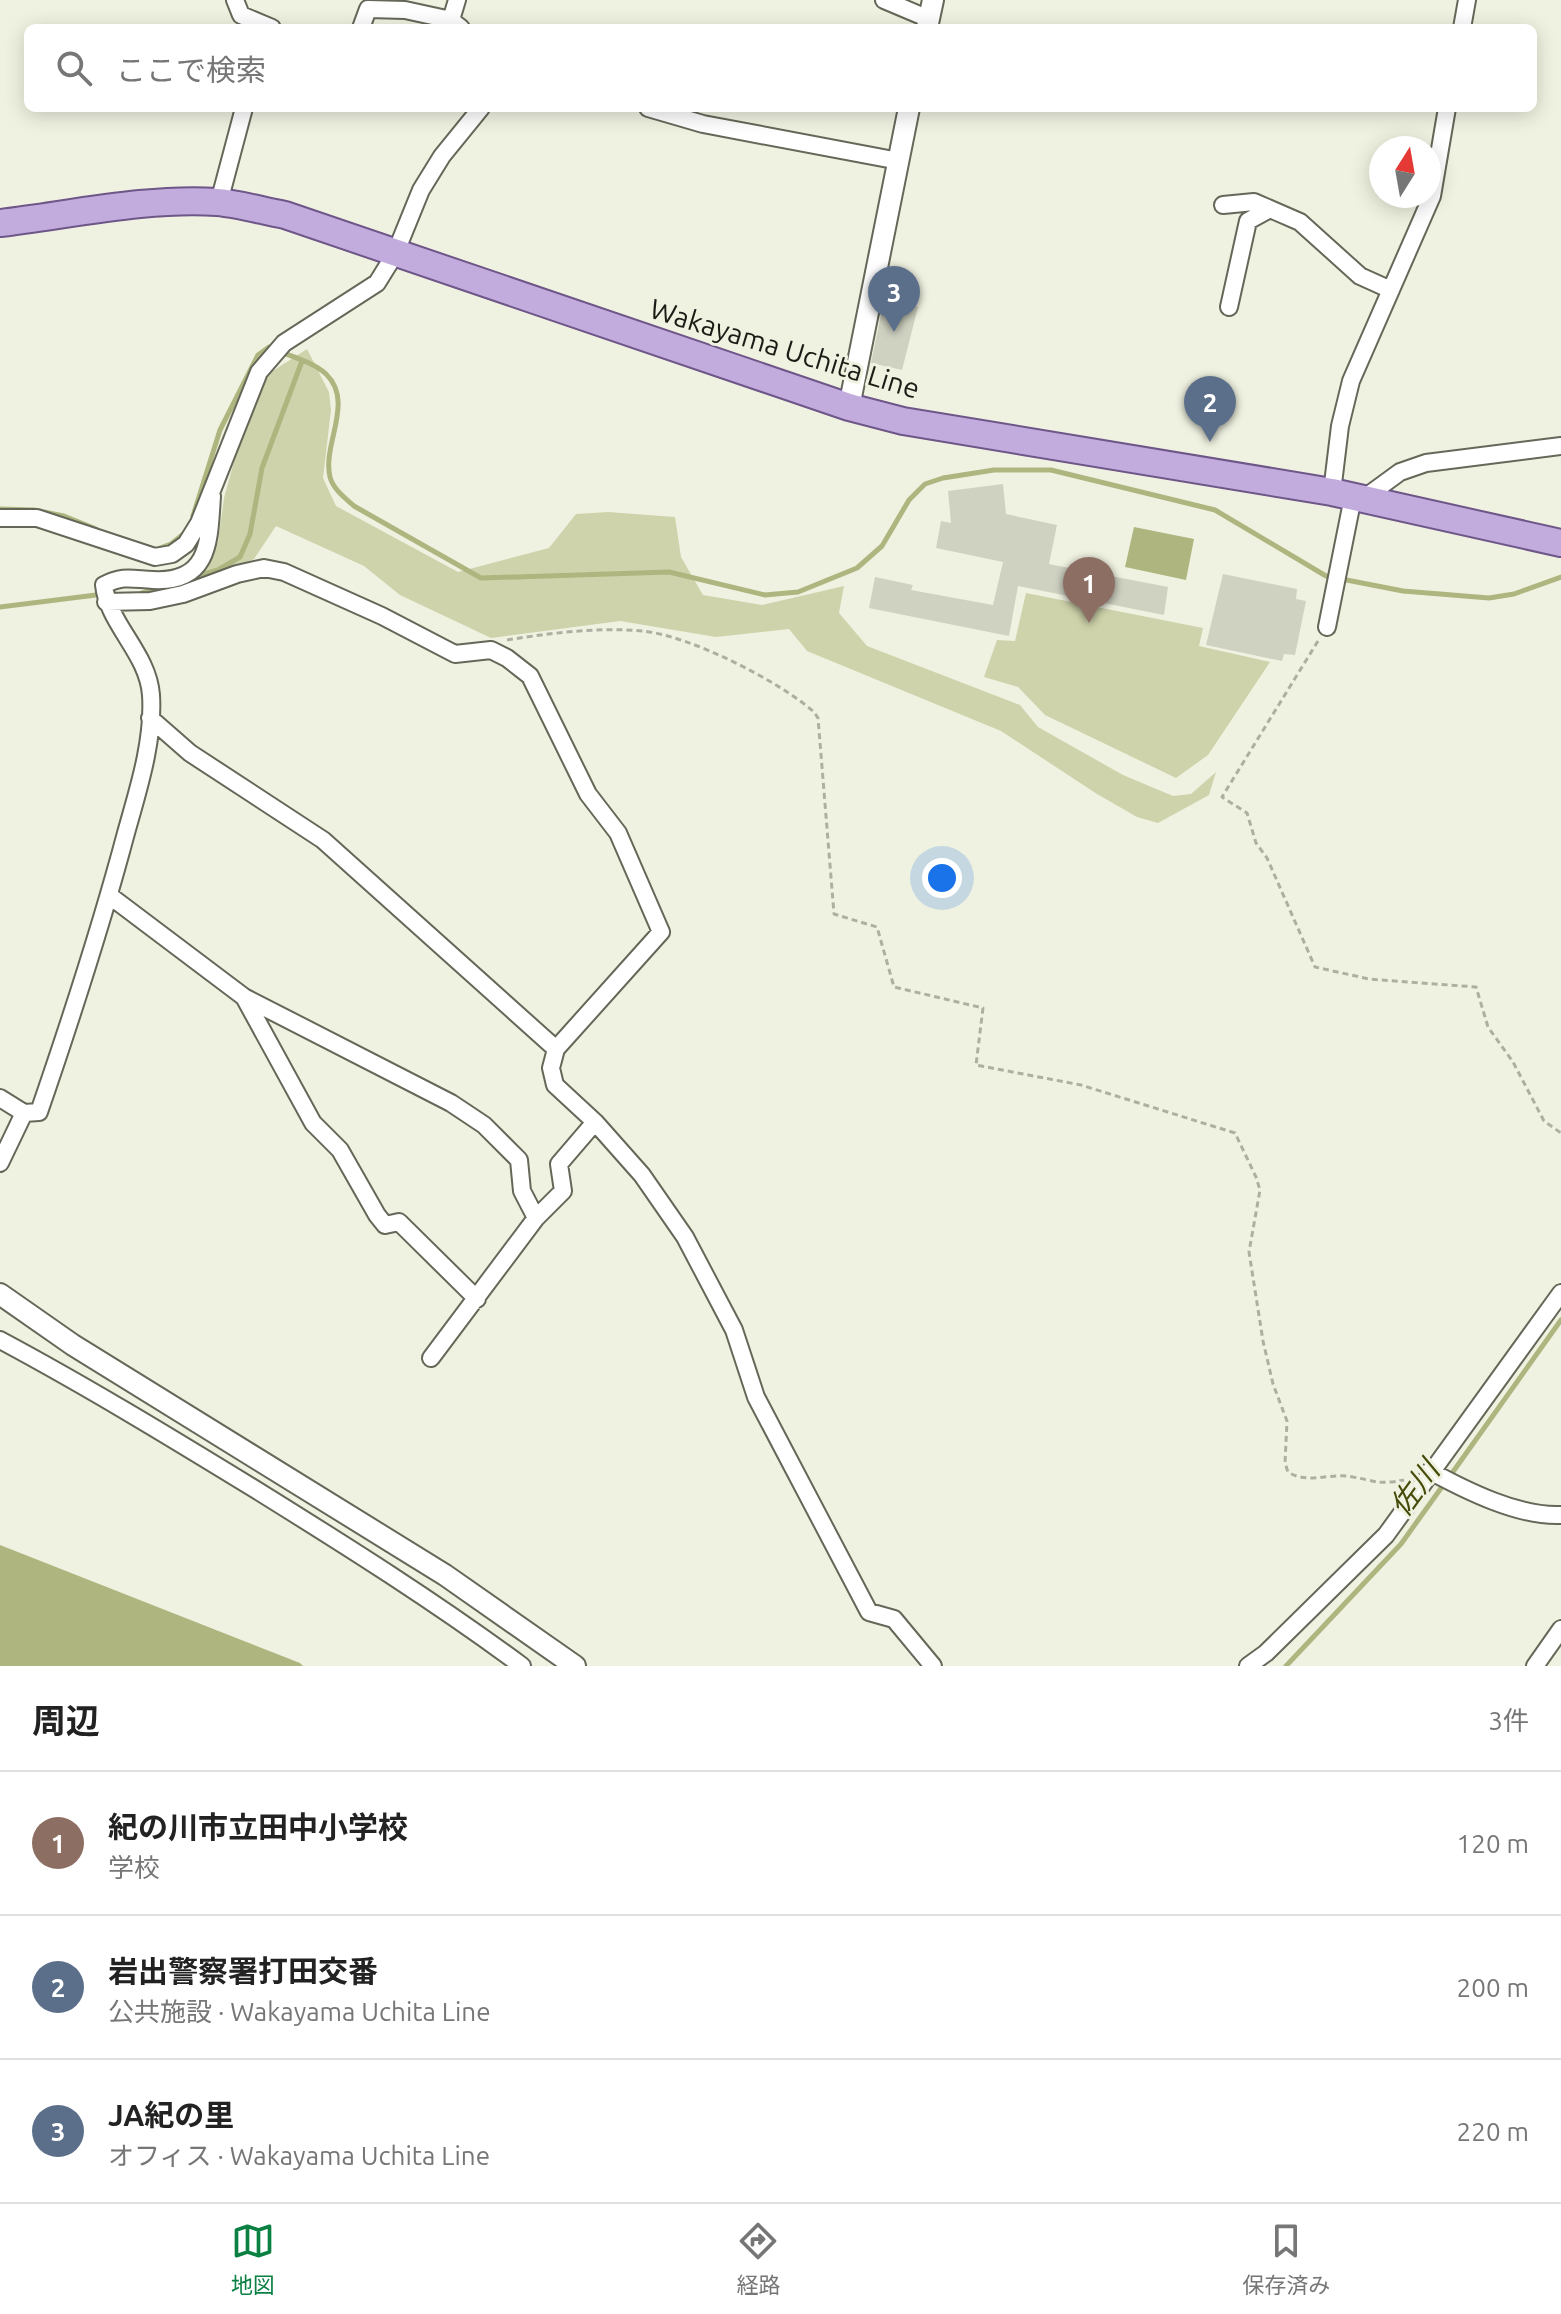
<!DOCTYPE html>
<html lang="ja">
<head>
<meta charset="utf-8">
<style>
	body { margin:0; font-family:Ubuntu,"Noto Sans JP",sans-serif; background:#f2f2f2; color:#222 }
	.compass { position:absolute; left:1369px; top:136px; width:72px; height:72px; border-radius:50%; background:#fff; box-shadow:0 4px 20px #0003; rotate:11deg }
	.you { position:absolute; left:942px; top:878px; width:28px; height:28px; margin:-20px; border:6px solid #fff; border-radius:50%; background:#1a73e8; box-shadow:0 0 0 12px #1a73e833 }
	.badge { display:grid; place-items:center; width:52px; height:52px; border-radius:50%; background:#0b8043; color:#fff; font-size:26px; font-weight:700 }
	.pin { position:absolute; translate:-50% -66px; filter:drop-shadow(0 2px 4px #0008) }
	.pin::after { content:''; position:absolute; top:42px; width:28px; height:24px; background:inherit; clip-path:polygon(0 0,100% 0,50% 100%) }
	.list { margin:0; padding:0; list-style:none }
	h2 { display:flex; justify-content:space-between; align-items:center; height:104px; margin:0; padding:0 32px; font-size:34px }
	h2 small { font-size:26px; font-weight:400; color:#767676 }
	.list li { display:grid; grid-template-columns:52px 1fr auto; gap:24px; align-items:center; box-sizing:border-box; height:144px; padding:0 32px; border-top:2px solid #e0e0e0 }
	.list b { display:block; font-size:30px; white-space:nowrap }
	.list p { margin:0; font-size:26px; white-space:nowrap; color:#767676 }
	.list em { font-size:26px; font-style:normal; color:#767676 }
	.icon { flex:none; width:44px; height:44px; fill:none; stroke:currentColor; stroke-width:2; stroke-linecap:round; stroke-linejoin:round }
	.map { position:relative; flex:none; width:1561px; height:1666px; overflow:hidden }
	.search { position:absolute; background:#fff; box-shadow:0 4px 20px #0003; left:24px; right:24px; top:24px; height:88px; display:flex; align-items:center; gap:20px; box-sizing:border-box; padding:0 28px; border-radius:12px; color:#767676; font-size:30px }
	.sheet { height:536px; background:#fff }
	nav { display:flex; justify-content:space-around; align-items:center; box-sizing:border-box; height:112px; border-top:2px solid #e0e0e0; background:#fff; font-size:22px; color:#767676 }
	nav a { display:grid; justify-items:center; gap:4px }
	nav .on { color:#0b8043 }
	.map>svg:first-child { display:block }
	.green { fill:#ced3ab }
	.water { fill:#afb57f }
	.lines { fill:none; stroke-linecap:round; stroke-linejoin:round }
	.stream { stroke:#afb57f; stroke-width:5 }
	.building { fill:#cfd2c1 }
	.minor-casing { stroke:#656758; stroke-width:20 }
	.tertiary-casing { stroke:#656758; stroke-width:24 }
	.primary-casing { stroke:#6e5688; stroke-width:30 }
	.path { stroke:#adafa1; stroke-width:3; stroke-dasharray:6 4; stroke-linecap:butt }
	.minor { stroke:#fff; stroke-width:16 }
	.tertiary { stroke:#fff; stroke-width:20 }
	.primary { stroke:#c2acdd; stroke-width:26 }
	.labels { text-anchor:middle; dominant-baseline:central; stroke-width:6; stroke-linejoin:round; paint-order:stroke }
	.street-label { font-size:28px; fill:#1b1c16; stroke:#f0f2e1 }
	.water-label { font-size:30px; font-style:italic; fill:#474b0a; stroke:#f0f2e1 }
</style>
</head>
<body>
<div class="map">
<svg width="1561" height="1666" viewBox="0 0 1561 1666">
	<rect width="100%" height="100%" fill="#f0f2e1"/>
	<path class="green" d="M307 349 329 392 331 410 323 478 336 506 458 572 549 548 576 514 608 512 675 517 681 557 703 595 762 605 844 586 839 613 867 646 1020 705 1038 727 1123 775 1173 796 1191 794 1216 772 1209 795 1158 823 1137 817 1097 794 1001 731 807 651 789 629 716 637 620 621 491 638 400 595 364 566 276 526 254 559 196 585 218 542 224 498 241 436 265 376Z
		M1026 593 1203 628 1199 646 1270 662 1208 755 1176 778 1045 715 1018 687 984 677 997 640 1015 641Z"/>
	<path class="water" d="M1134 527 1194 539 1186 580 1125 567Z
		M0 1545 300 1663 303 1666H0Z"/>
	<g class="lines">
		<path class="stream" d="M0 509 34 510 64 516 96 529
			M193 516 220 430 258 355 269 347C286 355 312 361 326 374 355 402 322 444 330 477 333 489 345 498 354 506L481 578 669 572 765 595 798 592 857 568 882 546 909 500 925 484 943 478 994 470H1051L1215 510 1326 576 1403 591 1489 598 1514 594 1561 577
			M157 549 171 544 186 532
			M192 578 218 570 240 557 250 534 262 468 302 361
			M142 593 167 586
			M0 607 104 594
			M1450 1476 1561 1320
			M1286 1666 1401 1544 1444 1484"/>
	</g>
	<path class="building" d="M884 300 918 307 902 370 871 363Z
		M1003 484 1006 514 1057 525 1049 564 1168 587 1164 615 1018 586 1009 636 869 608 875 577 913 585 911 590 993 605 1003 562 936 548 941 521 951 523 948 491Z
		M1223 574 1297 589 1296 599 1306 601 1295 655 1284 654 1282 661 1206 645Z"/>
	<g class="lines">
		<defs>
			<path id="minor" d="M235 0 241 15 272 28
				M457 0 451 20 461 28
				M884 0 929 19
				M361 28 368 9 405 10 451 20
				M1462 28 1467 0
				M648 108 703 124 899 161
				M219 202 244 108
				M1223 205 1254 202 1300 222 1360 276 1391 290
				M1229 307 1248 221 1270 209
				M1332 492 1340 426 1351 381 1432 196 1447 108
				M1363 499 1400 472 1426 463 1561 446
				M0 518H37L155 557 172 554 186 544 199 523 259 372 284 343 377 283 395 254 421 190 442 156 481 108
				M106 602 150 601 183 594 237 574 264 568 284 572 382 616 455 654 491 650 507 658 530 676 588 794 618 833 661 932 556 1049 551 1068 555 1085 595 1122 642 1175 685 1237 734 1330 756 1397 869 1612 894 1619 933 1666
				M1327 627 1353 497
				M150 718 190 753 323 840 556 1049
				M110 896 244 997 451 1103 484 1125 519 1160 522 1191 536 1218
				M244 997 313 1123 340 1150 377 1215 385 1225 399 1222 477 1299
				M0 1098 24 1113
				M0 1163 24 1113 39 1112C71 1019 101 927 126 833 138 790 154 741 151 695 148 653 108 624 104 585 123 575 132 579 153 580 211 583 209 539 212 496
				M0 1340C88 1387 173 1439 258 1491 348 1547 437 1603 522 1666
				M431 1358 536 1218 563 1191 559 1164 595 1122
				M1430 1471C1467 1491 1519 1517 1561 1515
				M1248 1666 1266 1653 1386 1535 1561 1293
				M1535 1666 1561 1629"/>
			<path id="tertiary" d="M927 28 933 0
				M849 407 909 108
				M0 1294 73 1345 445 1575 575 1666"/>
			<path id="primary" d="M0 223C68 215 150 197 217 202 240 204 263 211 285 215L849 407 903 421 1332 492 1561 543"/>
		</defs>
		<use href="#minor" class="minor-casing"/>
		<use href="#tertiary" class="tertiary-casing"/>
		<use href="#primary" class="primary-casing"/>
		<path class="path" d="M507 640C551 633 598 627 642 631 689 635 779 681 814 712L818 718 834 914 877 927 894 987 983 1008 976 1065 1081 1085 1235 1133 1256 1177 1260 1190 1249 1252 1263 1341 1273 1384 1287 1421 1285 1463 1288 1472C1309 1485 1330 1472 1353 1477 1376 1481 1378 1485 1404 1480
			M1318 641 1222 797 1247 813 1256 843 1267 858 1315 967 1369 979 1476 987 1488 1027 1513 1062 1544 1121 1561 1133"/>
		<use href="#minor" class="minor"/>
		<use href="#tertiary" class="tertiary"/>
		<use href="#primary" class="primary"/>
	</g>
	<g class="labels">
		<g class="street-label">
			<text transform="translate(785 348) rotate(17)">Wakayama Uchita Line</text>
		</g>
		<g class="water-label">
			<text transform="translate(1414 1488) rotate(-54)">佐川</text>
		</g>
	</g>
</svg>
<svg class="compass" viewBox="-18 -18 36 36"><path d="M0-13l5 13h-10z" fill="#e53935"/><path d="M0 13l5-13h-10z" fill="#767676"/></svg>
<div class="you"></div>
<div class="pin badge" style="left:1089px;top:623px;background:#8d6e63">1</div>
<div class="pin badge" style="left:1210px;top:442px;background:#5c6f8a">2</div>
<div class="pin badge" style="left:894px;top:332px;background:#5c6f8a">3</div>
<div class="search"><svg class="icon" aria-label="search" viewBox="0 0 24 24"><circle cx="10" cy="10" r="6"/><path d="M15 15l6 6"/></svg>ここで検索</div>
</div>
<section class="sheet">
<h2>周辺<small>3件</small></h2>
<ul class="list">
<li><span class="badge" style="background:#8d6e63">1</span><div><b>紀の川市立田中小学校</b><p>学校</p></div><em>120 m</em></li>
<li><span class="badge" style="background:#5c6f8a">2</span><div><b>岩出警察署打田交番</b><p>公共施設 · Wakayama Uchita Line</p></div><em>200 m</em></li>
<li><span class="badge" style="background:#5c6f8a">3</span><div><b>JA紀の里</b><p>オフィス · Wakayama Uchita Line</p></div><em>220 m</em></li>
</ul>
</section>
<nav>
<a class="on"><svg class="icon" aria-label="map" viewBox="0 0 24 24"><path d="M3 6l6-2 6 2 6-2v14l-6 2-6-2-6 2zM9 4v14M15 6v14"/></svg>地図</a>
<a><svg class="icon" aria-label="directions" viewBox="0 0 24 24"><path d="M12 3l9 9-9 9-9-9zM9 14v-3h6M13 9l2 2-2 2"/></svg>経路</a>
<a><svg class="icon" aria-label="saved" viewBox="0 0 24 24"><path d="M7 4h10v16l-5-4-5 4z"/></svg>保存済み</a>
</nav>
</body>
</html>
